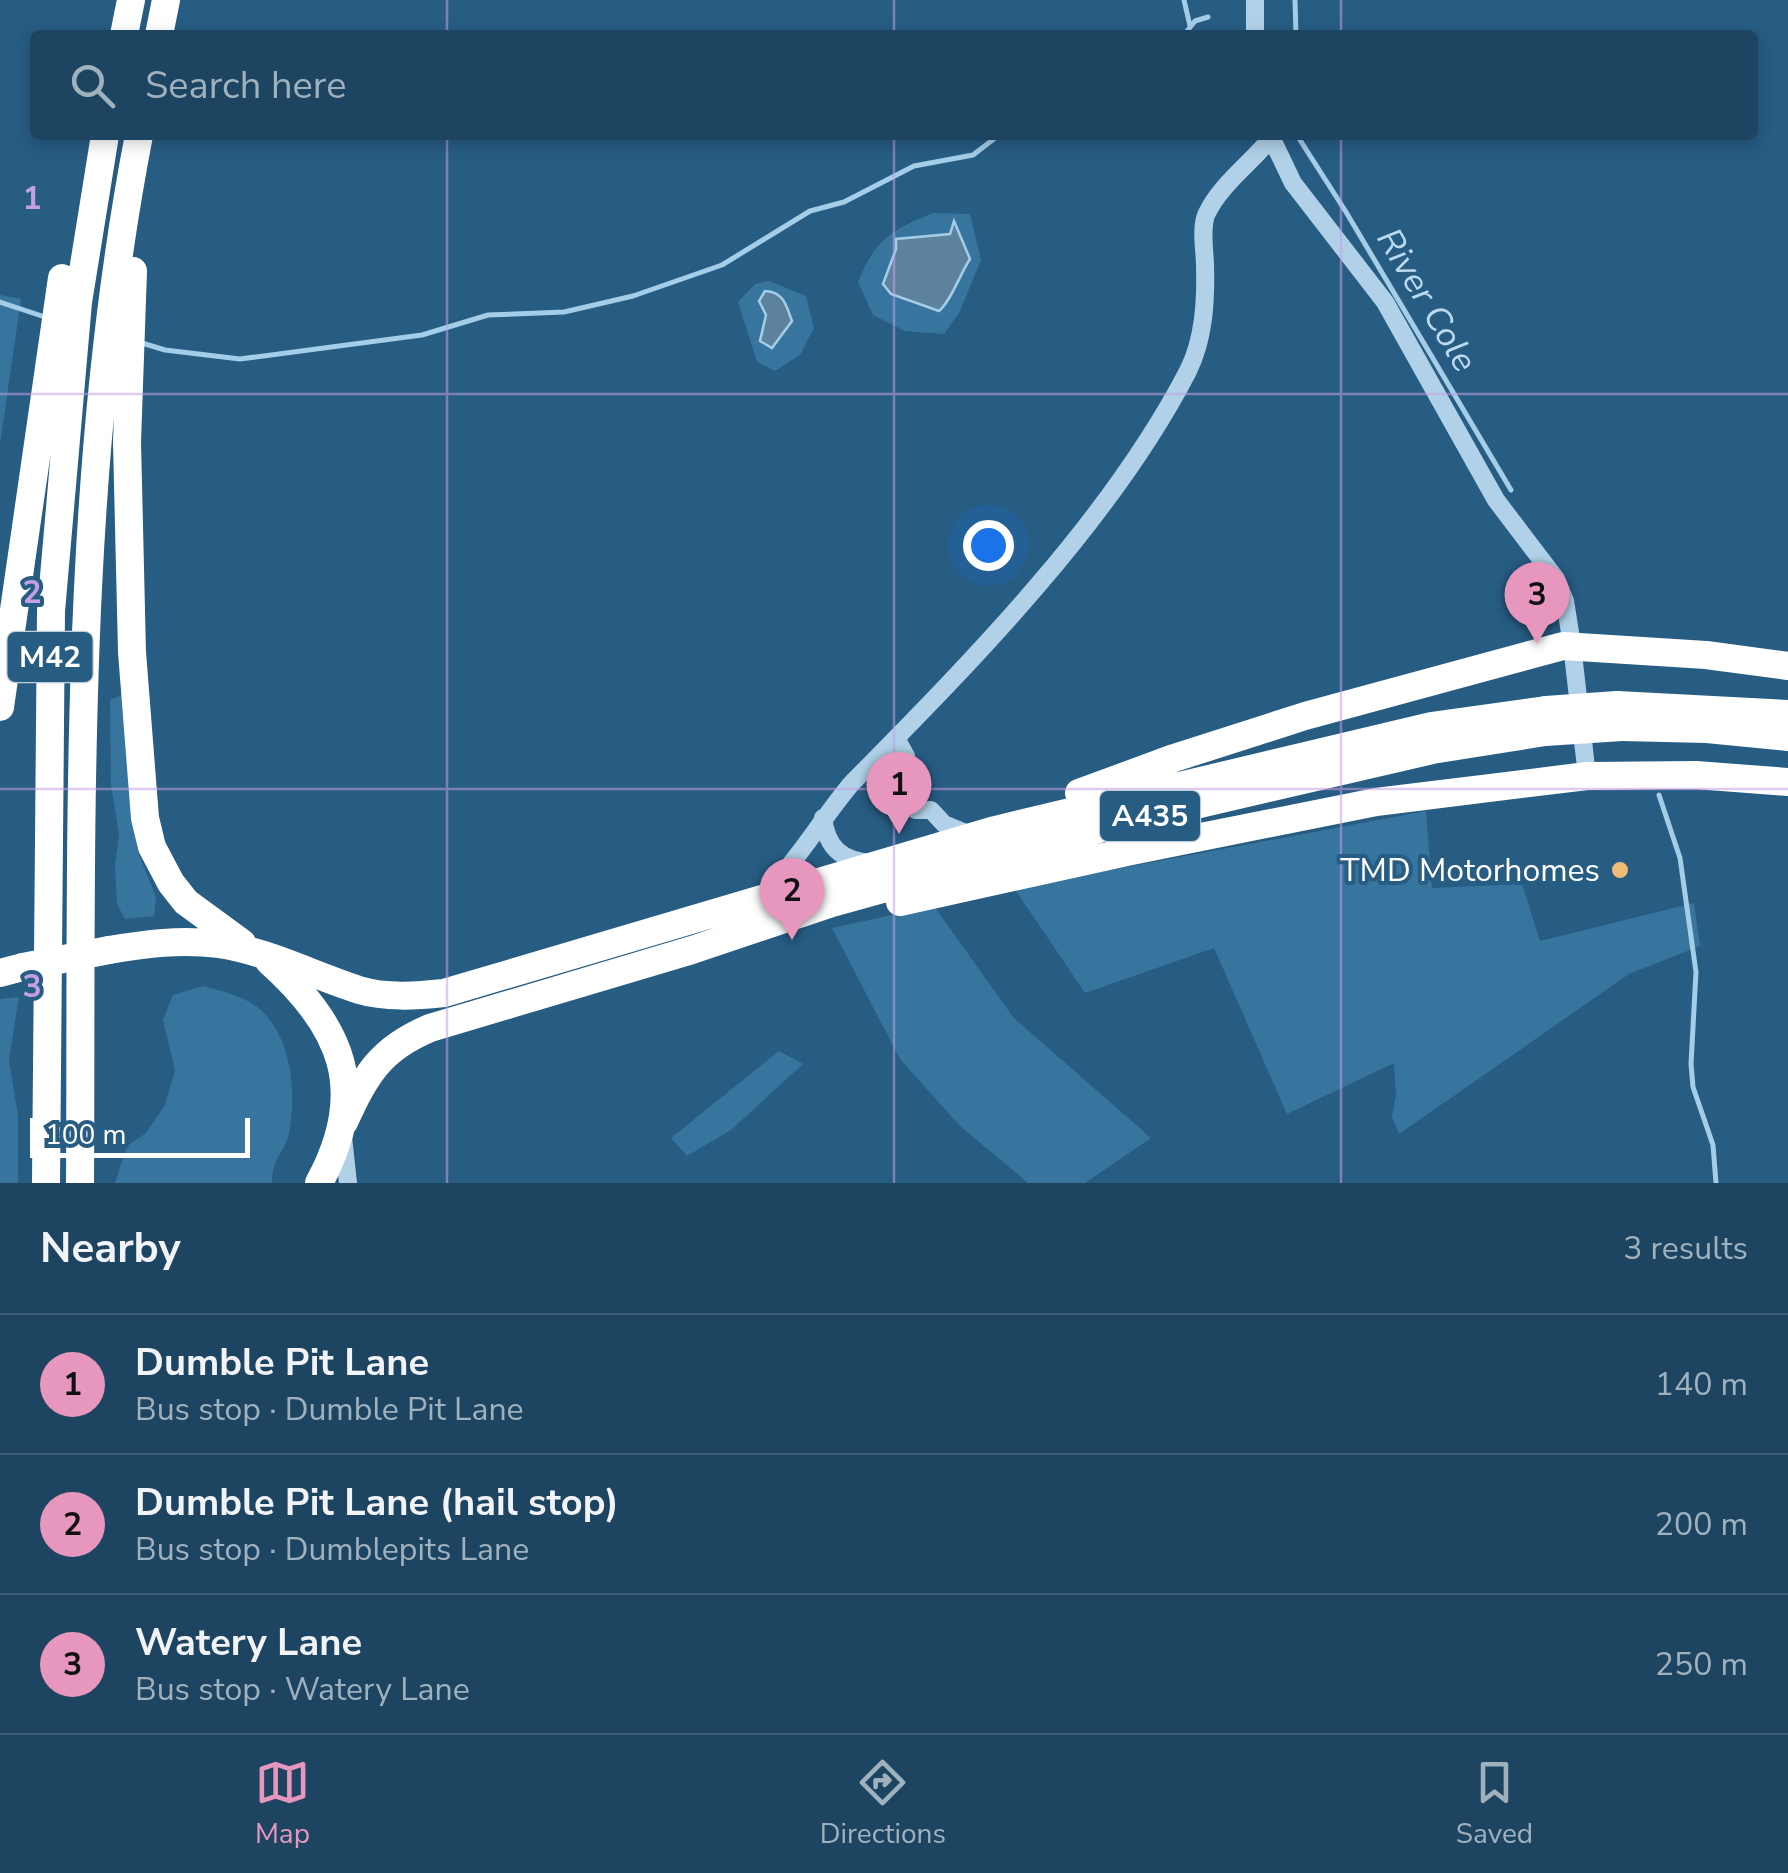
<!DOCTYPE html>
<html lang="en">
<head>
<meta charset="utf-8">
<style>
	body { margin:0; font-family:"Nunito Sans",sans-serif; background:#254c68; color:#f1f3f6 }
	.scale { position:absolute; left:30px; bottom:25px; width:220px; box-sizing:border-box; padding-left:10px; border:5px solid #fff; border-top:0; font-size:28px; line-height:35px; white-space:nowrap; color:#fff; -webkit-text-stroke:8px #275c83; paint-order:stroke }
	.you { position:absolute; left:988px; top:545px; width:35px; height:35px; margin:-25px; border:8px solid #fff; border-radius:50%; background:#1a73e8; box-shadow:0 0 0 15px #1a73e833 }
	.badge { display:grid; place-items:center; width:65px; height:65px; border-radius:50%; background:#e797bd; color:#111; font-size:32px; font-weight:700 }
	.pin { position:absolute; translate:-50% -82px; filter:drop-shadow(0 2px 5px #0008) }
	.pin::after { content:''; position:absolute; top:52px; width:35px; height:30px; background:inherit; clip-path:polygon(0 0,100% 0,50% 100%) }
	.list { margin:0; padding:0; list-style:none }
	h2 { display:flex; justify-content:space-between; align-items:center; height:130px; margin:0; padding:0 40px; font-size:42px }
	h2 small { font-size:32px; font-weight:400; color:#a0b1be }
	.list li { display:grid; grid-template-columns:65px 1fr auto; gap:30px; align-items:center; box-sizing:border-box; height:140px; padding:0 40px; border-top:2px solid #3b5d77 }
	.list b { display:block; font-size:38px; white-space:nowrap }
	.list p { margin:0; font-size:32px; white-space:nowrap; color:#a0b1be }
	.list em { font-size:32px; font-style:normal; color:#a0b1be }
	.icon { flex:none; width:55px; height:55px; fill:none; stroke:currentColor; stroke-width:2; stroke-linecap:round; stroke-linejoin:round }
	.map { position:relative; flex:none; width:1788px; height:1183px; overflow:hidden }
	.search { position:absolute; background:#1d4562; box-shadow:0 5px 15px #0003; left:30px; right:30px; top:30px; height:110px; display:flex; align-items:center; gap:25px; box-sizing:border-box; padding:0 35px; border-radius:10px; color:#a0b1be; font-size:38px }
	.sheet { height:550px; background:#1d4562 }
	nav { display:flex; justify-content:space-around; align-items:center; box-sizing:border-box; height:140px; border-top:2px solid #3b5d77; background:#1d4562; font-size:28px; color:#a0b1be }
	nav a { display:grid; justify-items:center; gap:5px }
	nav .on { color:#e797bd }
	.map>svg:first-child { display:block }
	.green { fill:#37759e }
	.water { fill:#5d829d; stroke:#a4cde7; stroke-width:2.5 }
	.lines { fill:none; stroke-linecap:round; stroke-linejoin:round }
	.stream { stroke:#a4cde7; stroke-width:5 }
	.minor-tunnel { stroke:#477496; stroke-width:18; stroke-dasharray:18 9; stroke-linecap:butt }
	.minor { stroke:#b0d1e7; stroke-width:18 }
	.highway { stroke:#fff; stroke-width:28 }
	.highway-bridge { stroke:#fff; stroke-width:28 }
	.grid { fill:none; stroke:#c4a0e2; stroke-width:2.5; stroke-opacity:0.55 }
	.poi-dot { fill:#efbb75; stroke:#275c83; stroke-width:4 }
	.labels { text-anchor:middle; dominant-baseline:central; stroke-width:8; stroke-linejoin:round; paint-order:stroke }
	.shield { fill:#275c83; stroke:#beceda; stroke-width:2.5 }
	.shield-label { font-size:30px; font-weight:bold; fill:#fff }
	.poi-label { font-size:32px; fill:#fff; stroke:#275c83; text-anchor:end }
	.water-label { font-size:35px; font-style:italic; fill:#bbdaee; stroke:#275c83 }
	.grid-label { font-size:32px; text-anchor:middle; font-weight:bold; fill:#c4a0e2; stroke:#275c83; stroke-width:8; stroke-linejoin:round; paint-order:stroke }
</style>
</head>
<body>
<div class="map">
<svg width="1788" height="1183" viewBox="0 0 1788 1183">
	<rect width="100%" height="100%" fill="#275c83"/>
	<path class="green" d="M933 213 970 214 981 260 959 313 944 334 905 331 873 315 858 282C875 239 892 230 933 213Z
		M769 281 806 296 814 328 800 355 775 371 757 362 738 302 755 284Z
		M0 295 21 299 0 444Z
		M121 695 138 852 156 897 154 916 125 919 117 904 115 866 119 835 111 784 110 700Z
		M1426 811 1432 888 1522 884 1540 941 1694 903 1700 946 1629 974 1399 1134 1392 1117 1396 1094 1394 1063 1287 1114 1214 948 1085 993 1014 888Z
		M934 906 1013 1017 1151 1138 1085 1183H1028L960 1126 900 1059 832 928Z
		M203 986C225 992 250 997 266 1015 293 1046 296 1096 289 1133 285 1154 272 1155 272 1183H115L127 1146 146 1133 165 1105 175 1070 163 1020 173 995Z
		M19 997 9 1060 18 1116V1183H0V999Z
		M779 1051 803 1064 731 1130 687 1156 671 1138Z"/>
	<path class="water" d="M954 221 970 259C960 274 951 301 939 311L891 294 883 284 896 249V239L950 234Z
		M765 291C784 292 786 305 792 321L772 348 760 341 766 315 759 301Z"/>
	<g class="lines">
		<path class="stream" d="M1184 0 1190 26
			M1295 0 1296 35
			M1184 35 1195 21 1208 17
			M1299 135 1300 140 1346 212 1511 490
			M0 302 45 317
			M142 343 165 350 240 359 422 335 488 315 564 312 633 296 722 265 810 211 844 202 914 166 973 155 999 135
			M1659 795 1680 858 1696 972 1691 1064 1693 1087 1713 1145 1716 1183"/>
		<path class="minor-tunnel" d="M904 773 915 810"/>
		<path class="minor" d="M1255 0V35
			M1270 135 1293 183 1385 302 1496 500 1556 579 1565 601 1572 645 1587 776
			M896 738 906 756 904 773
			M915 810H931L944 824 973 836
			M823 818C827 847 840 860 871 863
			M765 894C798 860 821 820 851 784 970 663 1110 522 1188 371 1204 339 1206 301 1205 266 1205 251 1200 227 1207 213 1221 184 1251 163 1271 138
			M343 1137 348 1183"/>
		<path class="highway" d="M124 35 131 0
			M159 35 166 0
			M133 271 127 442 132 652 145 818 152 847 171 883 186 902 242 943
			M1617 705 1788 714
			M0 707 62 278
			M1622 727 1707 729 1788 737
			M1079 793 1174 758 1305 716 1563 646 1706 655 1788 666
			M900 902 1131 851 1376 802 1587 776 1696 775 1788 782
			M109 950C145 944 181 939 218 944 267 951 312 975 359 990 386 998 416 996 444 993L995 830 1431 726 1546 710
			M269 961C343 1027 369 1091 319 1183
			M0 973 23 967
			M344 1122C366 1074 380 1049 430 1028L692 950 832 903 1135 819 1432 750 1545 732
			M46 1183 51 611 78 302 105 135
			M80 1183C82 834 72 480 139 135"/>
		<path class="highway-bridge" d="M1546 710 1617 705
			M1545 732 1622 727
			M23 967 109 950"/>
	</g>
	<path class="grid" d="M447 0V35M894 0V35M1341 0V35M447 135V1183M894 135V1183M1341 135V1183M0 394H1788M0 789H1788"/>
	<circle class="poi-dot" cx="1620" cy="870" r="10"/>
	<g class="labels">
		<g class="shield">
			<rect x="7.5" y="632" width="85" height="50" rx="8"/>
			<rect x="1100" y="791" width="100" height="50" rx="8"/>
		</g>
		<g class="shield-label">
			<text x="50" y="657">M42</text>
			<text x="1150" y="816">A435</text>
		</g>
		<g class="poi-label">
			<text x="1600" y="870">TMD Motorhomes</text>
		</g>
		<g class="water-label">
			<text transform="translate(1427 300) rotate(59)">River Cole</text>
		</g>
	</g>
	<g class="grid-label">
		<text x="32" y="209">1</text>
		<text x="32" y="603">2</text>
		<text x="32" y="997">3</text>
	</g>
</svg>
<div class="scale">100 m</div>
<div class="you"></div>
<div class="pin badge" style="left:899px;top:834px">1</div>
<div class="pin badge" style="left:792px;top:940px">2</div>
<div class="pin badge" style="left:1537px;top:644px">3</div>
<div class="search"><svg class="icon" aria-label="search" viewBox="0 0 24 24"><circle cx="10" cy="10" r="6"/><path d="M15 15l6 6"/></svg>Search here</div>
</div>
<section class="sheet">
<h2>Nearby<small>3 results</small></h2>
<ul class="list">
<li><span class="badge">1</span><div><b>Dumble Pit Lane</b><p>Bus stop · Dumble Pit Lane</p></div><em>140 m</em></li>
<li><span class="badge">2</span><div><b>Dumble Pit Lane (hail stop)</b><p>Bus stop · Dumblepits Lane</p></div><em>200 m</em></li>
<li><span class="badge">3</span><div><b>Watery Lane</b><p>Bus stop · Watery Lane</p></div><em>250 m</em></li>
</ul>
</section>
<nav>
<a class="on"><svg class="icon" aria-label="map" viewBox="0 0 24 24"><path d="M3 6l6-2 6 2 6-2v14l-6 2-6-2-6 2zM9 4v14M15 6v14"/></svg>Map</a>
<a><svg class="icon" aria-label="directions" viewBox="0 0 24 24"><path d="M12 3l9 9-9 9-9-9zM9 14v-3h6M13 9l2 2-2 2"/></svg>Directions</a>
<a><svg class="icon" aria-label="saved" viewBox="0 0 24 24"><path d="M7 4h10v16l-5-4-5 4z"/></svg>Saved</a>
</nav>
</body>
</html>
